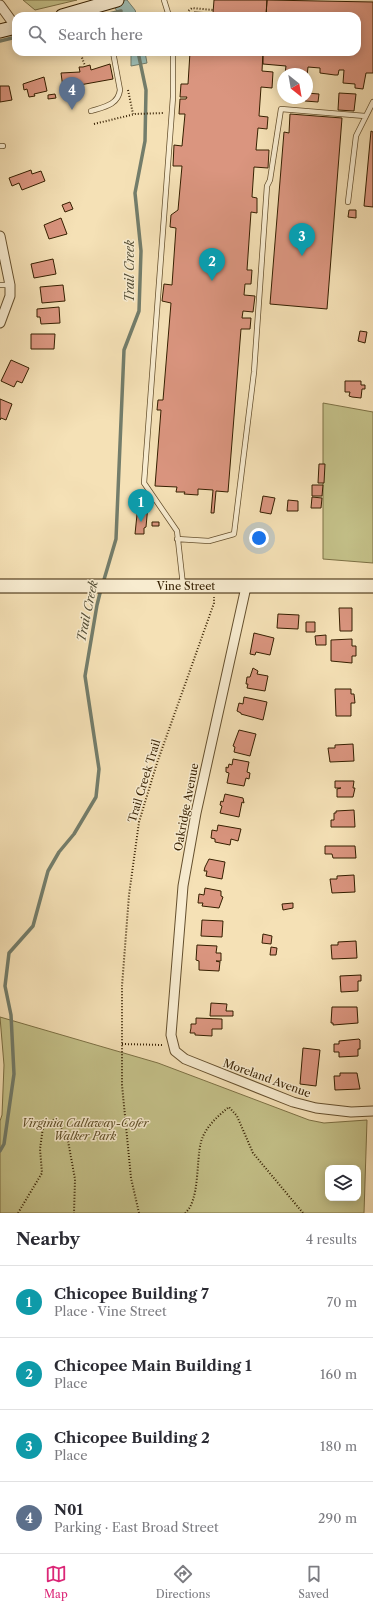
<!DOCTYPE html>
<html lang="en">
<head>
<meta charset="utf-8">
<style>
	body { margin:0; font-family:"Libre Caslon Text",serif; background:#f7f7f7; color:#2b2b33 }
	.controls { position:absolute; right:12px; bottom:12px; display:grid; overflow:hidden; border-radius:8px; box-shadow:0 2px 10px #0003 }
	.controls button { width:36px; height:36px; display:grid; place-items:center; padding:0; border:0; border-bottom:1px solid #e1e1e2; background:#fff; color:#2b2b33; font:20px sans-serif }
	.compass { position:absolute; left:277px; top:68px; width:36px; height:36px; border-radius:50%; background:#fff; box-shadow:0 2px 10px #0003; rotate:149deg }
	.you { position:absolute; left:259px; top:538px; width:14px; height:14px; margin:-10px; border:3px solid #fff; border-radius:50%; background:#1a73e8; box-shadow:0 0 0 6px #1a73e833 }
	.badge { display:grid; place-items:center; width:26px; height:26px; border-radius:50%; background:#db2777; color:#fff; font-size:13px; font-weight:700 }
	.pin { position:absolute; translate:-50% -33px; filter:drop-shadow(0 1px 2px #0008) }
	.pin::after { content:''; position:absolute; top:21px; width:14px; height:12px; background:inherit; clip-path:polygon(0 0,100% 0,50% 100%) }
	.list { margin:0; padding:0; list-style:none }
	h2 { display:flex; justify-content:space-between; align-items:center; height:52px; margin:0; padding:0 16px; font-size:17px }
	h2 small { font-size:13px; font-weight:400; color:#7c7c81 }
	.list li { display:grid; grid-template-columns:26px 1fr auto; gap:12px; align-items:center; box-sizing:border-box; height:72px; padding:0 16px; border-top:1px solid #e1e1e2 }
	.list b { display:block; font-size:15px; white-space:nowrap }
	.list p { margin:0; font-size:13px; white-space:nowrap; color:#7c7c81 }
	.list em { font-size:13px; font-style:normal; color:#7c7c81 }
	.icon { flex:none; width:22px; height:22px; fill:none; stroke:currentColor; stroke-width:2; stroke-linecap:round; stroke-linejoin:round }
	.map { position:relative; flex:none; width:373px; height:1213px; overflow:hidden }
	.search { position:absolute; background:#fff; box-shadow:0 2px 10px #0003; left:12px; right:12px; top:12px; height:44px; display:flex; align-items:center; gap:10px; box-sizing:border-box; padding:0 14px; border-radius:12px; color:#7c7c81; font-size:15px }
	.sheet { height:340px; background:#fff }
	nav { display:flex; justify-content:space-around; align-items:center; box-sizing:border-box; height:56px; border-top:1px solid #e1e1e2; background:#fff; font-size:11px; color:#7c7c81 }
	nav a { display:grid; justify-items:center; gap:2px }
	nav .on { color:#db2777 }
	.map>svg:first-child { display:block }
	.green { fill:#c4c189; stroke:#7c7044; fill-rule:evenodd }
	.water { fill:#9dbcb3; stroke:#737d6b }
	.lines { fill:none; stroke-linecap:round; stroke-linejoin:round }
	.stream { stroke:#737d6b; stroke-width:3.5 }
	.building { fill:#da957f; stroke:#351f00 }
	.lane-casing { stroke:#65502e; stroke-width:6 }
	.street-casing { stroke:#65502e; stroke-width:11 }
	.secondary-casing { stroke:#351f00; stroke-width:15 }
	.path { stroke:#351f00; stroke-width:2; stroke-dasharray:1 2; stroke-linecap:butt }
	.lane { stroke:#f8ecd0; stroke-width:4.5 }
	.street { stroke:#f8ecd0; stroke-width:9 }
	.secondary { stroke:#f8ecd0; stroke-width:13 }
	.labels { text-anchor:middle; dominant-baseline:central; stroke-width:3; stroke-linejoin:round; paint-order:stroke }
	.street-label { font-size:11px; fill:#351f00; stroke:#f8ecd0 }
	.park-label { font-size:11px; font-style:italic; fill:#605029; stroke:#f8ecd0 }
	.water-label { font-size:12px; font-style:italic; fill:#544e36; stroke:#f8ecd0 }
</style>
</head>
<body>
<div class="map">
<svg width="373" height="1213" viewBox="0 0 373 1213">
	<rect width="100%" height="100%" fill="#f5e1b6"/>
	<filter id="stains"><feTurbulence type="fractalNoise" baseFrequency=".005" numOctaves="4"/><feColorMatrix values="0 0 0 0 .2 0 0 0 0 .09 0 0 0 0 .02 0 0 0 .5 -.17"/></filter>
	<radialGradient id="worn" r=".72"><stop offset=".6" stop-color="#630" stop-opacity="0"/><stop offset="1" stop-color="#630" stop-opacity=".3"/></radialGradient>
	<path class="green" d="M23 0H77L35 10Z
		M323 403 373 412V563L323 559Z
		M0 1017 158 1063 309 1120 324 1123 367 1120 364 1213H0V1121L2 1115 4 1065ZM328 1168H358V1198H328Z"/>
	<path class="water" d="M110 0H127L135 10 137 16H120Z
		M131 52H145L147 63 131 66Z"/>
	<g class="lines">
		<path class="stream" d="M101 16 121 11
			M0 41 16 37
			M103 583 116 539 124 350 139 311 141 251 135 193 145 141 146 90 138 52
			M0 1151 4 1144 14 1074 11 1015 5 986 9 953 33 926 48 871 59 852 74 834 96 797 99 769 85 676 97 605 101 589"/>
	</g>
	<path class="building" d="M214 0H267L266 16H193L194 12 213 13Z
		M267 0 373 2V73H366L363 89 355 88V84L343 83 344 70H339L338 75H335L320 73V68L308 67 307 76V74H285L286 66 263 64V52H357V16H266Z
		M190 52H263L262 71 273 72 272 88 261 87 259 116 268 117 267 129 258 128 256 150H269L268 168 254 167 252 197 257 198V213L251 212 247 270H252L251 284H245L244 295 255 296 253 312 243 311 242 318H251L250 329H241L228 492 216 491 214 513H211L213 490 198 489V495L184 494 185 492H176L177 487 155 486 161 410H157L158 400H163L171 303 162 301 164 284 172 285 176 228 170 227 171 215 178 210 182 166H173L174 145 182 146 185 114H179L180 99H186L187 97H180L181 84H188Z
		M110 64 113 79 63 88 61 73 80 72 79 67H83L90 65 91 70Z
		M44 77 47 91 34 94 35 96 29 97 27 89 24 90 23 84Z
		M0 86H9L12 100 0 102Z
		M307 93 319 94 318 102 305 101Z
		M339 93 356 94 354 111 338 110Z
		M55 94 56 98 48 99V95Z
		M290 114 342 118 327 309 270 304 284 132 289 133Z
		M371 131 373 132V207L364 206Z
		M31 170 32 174 41 171 45 181 22 190 19 183 12 186 9 178Z
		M70 202 73 209 65 212 62 205Z
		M349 210H356V218L348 217Z
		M61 218 67 234 49 239 44 225Z
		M53 259 56 274 34 278 31 264Z
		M63 285 65 301 42 303 40 287Z
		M59 307 60 323 41 324 40 317H37V309Z
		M360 331 367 332 365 343 358 341Z
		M31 334H55L54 349H31Z
		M11 360 29 368 22 383 17 381 14 387 1 381Z
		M345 381H361V385H365V389H362L361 398 352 397 349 396 350 392H345Z
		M0 399 12 404 6 420 1 418 0 420Z
		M319 464H325L324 483H318Z
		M312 485H323L322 496H312Z
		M263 496 275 498 271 514 260 512Z
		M312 497 322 498 321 508H311Z
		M288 500 298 501V511H287Z
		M138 505H148L146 527 144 528V534H135Z
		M152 522H159V526H152Z
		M339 608H352V631H340Z
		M278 614 299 615 298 629 277 628Z
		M306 622H315V632H306Z
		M254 633 274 638 270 655 256 652 255 655 250 654Z
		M326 635V645H316L315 636Z
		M352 639V646H356V656H352V663L331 661V640Z
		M253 668 258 671 257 674 268 676 265 691 247 688 248 684H246L247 677H250Z
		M335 689H351V694H354L355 703H351V716H336Z
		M244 697 267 702 263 720 241 714V713L237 711 239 703 243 704Z
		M239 730 256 734 250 756 234 752 235 747 233 746Z
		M353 744 354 761 330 762 328 748H335V745Z
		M233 759 249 762 247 772 250 773 249 779 246 778 244 786 227 783 229 773 226 772V767L228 768 229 764 232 765Z
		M335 781H354L353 788H355L353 797H337V789L341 788H335Z
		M225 794 243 798 244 803 242 802 239 817 220 813 222 806 220 805 221 801 223 802Z
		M354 810 355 827H331V820H334V813H336V811Z
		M218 825 241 829 238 841 231 839 230 845 215 842V839L211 838 212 830 217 831Z
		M325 846H355L356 858H333L332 854H325Z
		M209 859 225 862 222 879 206 876 207 871H204L205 867Z
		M354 875 355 892 332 893 330 879H337V876Z
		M205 888 221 891V896L223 897 219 908 202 906 203 903H198L199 894 204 895Z
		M293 903V908L283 910 282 904Z
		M202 920 223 921 222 937 201 936Z
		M263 934 272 936 271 944 262 943Z
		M356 941 357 958 332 959 331 945H338V942Z
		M197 945 217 946 216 953H221V961H216L220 962 219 971 199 970V961L196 960Z
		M271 947 277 948 276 955H270Z
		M361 975V981H358V991L341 992 340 976Z
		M211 1003 227 1004 226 1011H233V1016H210Z
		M332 1007H357L358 1023 333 1025V1023H331Z
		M196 1018 222 1019V1029H212V1036L195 1035V1033H190L191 1028V1024H196Z
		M359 1039 360 1040V1049H358V1056L339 1057V1052H334V1044H339V1041Z
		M303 1048 320 1050 316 1086 300 1084Z
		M340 1073H357L360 1089 335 1090 334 1076H340Z"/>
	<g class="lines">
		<defs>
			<path id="lane" d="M164 0 169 16
				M173 52V97L144 483 177 531 183 585
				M91 111C104 107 118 105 120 90L113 52
				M0 146H3
				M348 202 356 136 373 102
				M0 285H10
				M177 539 209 541 234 534 254 372 267 186 270 180 281 109 365 116"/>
			<path id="street" d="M0 5 16 27
				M0 236 10 285V296L0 323
				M246 587 196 813 183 886 171 1035 175 1051 185 1059 293 1102 316 1108 351 1112 373 1111"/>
			<g id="secondary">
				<path d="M62 16 117 0"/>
				<path d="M0 31 16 27"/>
				<path id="s1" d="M0 586H373"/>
			</g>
		</defs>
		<use href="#lane" class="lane-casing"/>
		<use href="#street" class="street-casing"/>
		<use href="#secondary" class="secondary-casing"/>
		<path class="path" d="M187 16V12L192 8 213 10
			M80 52 85 66
			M128 90 133 114
			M94 124 135 114 164 113
			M122 1044 163 1045
			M18 1213 42 1173 40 1149 43 1127 56 1118 68 1141 75 1179 74 1213
			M139 1213 131 1178 122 1085V986L129 895 139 822 157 763 214 603V597
			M185 1213C200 1201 196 1160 201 1142 205 1127 218 1116 229 1107L237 1116 253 1153 303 1213"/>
		<use href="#lane" class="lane"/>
		<use href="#street" class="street"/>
		<use href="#secondary" class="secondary"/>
	</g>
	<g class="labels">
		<g class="street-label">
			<text stroke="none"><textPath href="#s1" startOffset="186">Vine Street</textPath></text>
			<text transform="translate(144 781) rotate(-73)">Trail Creek Trail</text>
			<text transform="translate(186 807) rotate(-79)">Oakridge Avenue</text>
			<text transform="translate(267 1078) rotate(20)">Moreland Avenue</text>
		</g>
		<g class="park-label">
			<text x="85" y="1123">Virginia Callaway-Cofer<tspan x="85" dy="13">Walker Park</tspan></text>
		</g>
		<g class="water-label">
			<text transform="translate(129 271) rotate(-90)">Trail Creek</text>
			<text transform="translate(87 611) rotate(-78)">Trail Creek</text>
		</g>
	</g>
	<rect width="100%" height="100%" filter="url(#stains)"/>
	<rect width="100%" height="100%" fill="url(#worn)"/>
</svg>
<div class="controls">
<button><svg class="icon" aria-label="layers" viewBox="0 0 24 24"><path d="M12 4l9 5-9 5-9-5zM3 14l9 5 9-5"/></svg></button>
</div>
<svg class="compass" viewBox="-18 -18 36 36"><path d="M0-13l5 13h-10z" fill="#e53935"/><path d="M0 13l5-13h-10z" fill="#7c7c81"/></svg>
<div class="you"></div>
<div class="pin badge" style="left:141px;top:522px;background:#0f9aa8">1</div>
<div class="pin badge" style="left:212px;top:281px;background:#0f9aa8">2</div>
<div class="pin badge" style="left:302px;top:256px;background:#0f9aa8">3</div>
<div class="pin badge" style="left:72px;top:110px;background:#5c6f8a">4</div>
<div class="search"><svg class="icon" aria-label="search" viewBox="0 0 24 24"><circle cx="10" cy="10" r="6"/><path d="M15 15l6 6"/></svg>Search here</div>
</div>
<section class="sheet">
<h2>Nearby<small>4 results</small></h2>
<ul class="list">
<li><span class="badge" style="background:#0f9aa8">1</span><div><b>Chicopee Building 7</b><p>Place · Vine Street</p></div><em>70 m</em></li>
<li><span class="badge" style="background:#0f9aa8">2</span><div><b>Chicopee Main Building 1</b><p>Place</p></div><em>160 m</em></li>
<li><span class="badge" style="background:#0f9aa8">3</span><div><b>Chicopee Building 2</b><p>Place</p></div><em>180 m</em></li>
<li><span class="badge" style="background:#5c6f8a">4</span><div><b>N01</b><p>Parking · East Broad Street</p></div><em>290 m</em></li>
</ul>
</section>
<nav>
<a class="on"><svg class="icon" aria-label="map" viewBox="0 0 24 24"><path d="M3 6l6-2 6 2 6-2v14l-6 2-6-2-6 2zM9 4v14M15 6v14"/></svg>Map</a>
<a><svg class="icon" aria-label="directions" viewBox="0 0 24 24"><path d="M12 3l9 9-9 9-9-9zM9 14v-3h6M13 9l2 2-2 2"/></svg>Directions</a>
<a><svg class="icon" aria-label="saved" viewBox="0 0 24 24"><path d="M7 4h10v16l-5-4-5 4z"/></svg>Saved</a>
</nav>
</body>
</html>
